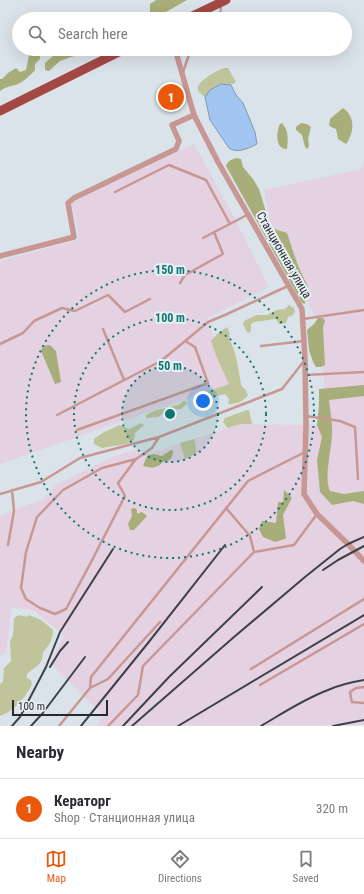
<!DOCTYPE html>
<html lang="en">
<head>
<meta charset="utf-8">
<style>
	body { margin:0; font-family:"Roboto Condensed",sans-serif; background:#f2f2f3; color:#2b2b33 }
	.scale { position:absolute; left:12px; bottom:10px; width:96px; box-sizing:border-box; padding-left:4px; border:2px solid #27292c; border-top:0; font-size:11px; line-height:14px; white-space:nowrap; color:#27292c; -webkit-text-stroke:3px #e8f0f7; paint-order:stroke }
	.you { position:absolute; left:203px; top:401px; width:14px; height:14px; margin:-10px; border:3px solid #fff; border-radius:50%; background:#1a73e8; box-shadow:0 0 0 6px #1a73e833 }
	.badge { display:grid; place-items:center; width:26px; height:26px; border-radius:50%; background:#ea580c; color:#fff; font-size:13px; font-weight:700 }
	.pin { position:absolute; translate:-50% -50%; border:2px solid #fff; box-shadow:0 1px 4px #0006 }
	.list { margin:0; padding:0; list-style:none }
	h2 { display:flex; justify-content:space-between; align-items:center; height:52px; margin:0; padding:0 16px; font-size:17px }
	h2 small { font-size:13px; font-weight:400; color:#7c7c81 }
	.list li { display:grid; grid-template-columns:26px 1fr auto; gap:12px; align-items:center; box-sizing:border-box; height:60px; padding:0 16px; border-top:1px solid #e1e1e2 }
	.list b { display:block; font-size:15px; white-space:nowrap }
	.list p { margin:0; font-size:13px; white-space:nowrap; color:#7c7c81 }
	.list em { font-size:13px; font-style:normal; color:#7c7c81 }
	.icon { flex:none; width:22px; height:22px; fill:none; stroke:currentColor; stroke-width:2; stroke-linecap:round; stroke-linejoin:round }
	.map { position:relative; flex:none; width:364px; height:726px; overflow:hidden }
	.search { position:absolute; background:#fff; box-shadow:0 4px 16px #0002; left:12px; right:12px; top:12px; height:44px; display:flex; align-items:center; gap:10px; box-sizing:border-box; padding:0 14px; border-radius:22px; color:#7c7c81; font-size:15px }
	.sheet { height:112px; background:#fff }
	nav { display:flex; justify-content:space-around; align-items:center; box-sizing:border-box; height:56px; border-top:1px solid #e1e1e2; background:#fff; font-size:11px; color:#7c7c81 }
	nav a { display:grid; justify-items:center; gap:2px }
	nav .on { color:#ea580c }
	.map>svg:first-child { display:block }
	.industrial { fill:#e4d1e1 }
	.green { fill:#bfc49b }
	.forest { fill:#a8ae79 }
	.water { fill:#a3c5f1; stroke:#7e96b6 }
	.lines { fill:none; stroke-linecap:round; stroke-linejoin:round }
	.service { stroke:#c89793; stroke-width:2.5 }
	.minor { stroke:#c89793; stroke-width:5.5 }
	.trunk { stroke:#a44846; stroke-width:9 }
	.rail { stroke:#3e4145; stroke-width:2 }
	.ring { fill:none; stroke:#0f766e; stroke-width:2; stroke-dasharray:2 4 }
	.labels { text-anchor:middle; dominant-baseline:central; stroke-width:4; stroke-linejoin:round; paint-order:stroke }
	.street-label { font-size:12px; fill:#27292c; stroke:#e8f0f7 }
	.centre { fill:#0f766e; stroke:#e8f0f7; stroke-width:2 }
	.ring-label { font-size:12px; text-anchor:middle; font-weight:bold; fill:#0f766e; stroke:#e8f0f7; stroke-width:4; stroke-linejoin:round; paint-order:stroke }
</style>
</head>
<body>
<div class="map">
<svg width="364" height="726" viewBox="0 0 364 726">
	<rect width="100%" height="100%" fill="#dbe3ea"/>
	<path class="industrial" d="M194 144 234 217 269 287 207 318 229 384 0 464V261L78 240 79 234 71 203Z
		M364 163V725L97 726 103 715 50 663 64 636 33 610 12 607 6 652 0 656V515L42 500 57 484 114 456 139 449 141 453 154 452 240 424 323 425 324 382 320 328 270 221 264 190 362 169Z"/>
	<path class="green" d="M224 68H228L236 82 231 85C218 84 213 85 205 97 203 95 199 93 198 90 195 82 218 70 224 68Z
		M289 305 294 308 295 311 293 315 288 317 286 323 279 324 276 319 254 322 251 324V330L250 333 247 332 243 324 244 321 256 315H267L277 310 285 309Z
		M227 327C230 332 230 334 229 339 237 352 238 369 241 384L242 387 245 389 248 395C243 402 236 404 228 404L229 399 225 394 205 399 200 403 196 399 195 396 229 384 217 358 211 341 217 334Z
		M183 401H186L187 404 181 409 169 410 158 417 146 418V415L156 410 179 405Z
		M247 410H249L252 424H240L228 428 223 422 225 418Z
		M141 423 144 425 135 433 134 440 127 444 102 448 94 444V439L104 432 120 425 129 429Z
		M194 439 196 446V453L185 459 180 443Z
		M19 615 27 617 29 615 41 620 53 630C53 639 49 646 43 652 43 665 36 666 27 674V678L31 680 32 684C27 696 13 712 0 716V684L3 682 4 668 11 661 10 641 13 635 14 618Z"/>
	<path class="forest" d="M156 0H187L157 17 150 13V4Z
		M50 49H71L75 53 74 56 60 61 49 71 45 70V63L53 56 49 51Z
		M33 53 40 54V59L35 64V70C30 75 25 81 18 84 12 86 5 87 0 91V79H2L8 73 16 68 20 72 26 70 29 55Z
		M343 108C356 117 354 133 346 144L338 139 336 129 331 127 329 125 330 119Z
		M282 123C289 131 288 139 287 149 275 150 276 131 280 124Z
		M301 123 307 124 311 127 308 139 309 144 308 149 305 147 302 135 296 130V127Z
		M236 158 241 159 243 167 253 179 259 189 271 228 287 233C293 251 298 269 308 286L306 291 305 304 302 303 226 166C228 161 230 160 236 158Z
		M318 318H323L325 321 323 327 325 365 321 367H316L313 362 309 350 307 330 309 328 314 324Z
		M49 345 51 346 56 351 61 382 55 384 41 351 43 346Z
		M364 385V396L329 400C330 410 332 419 332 429 333 445 323 477 330 491L344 494 364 491V504L353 501 332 505 320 492 317 460 322 437 317 425 319 404V389Z
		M171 450 173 451C173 458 170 461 163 462 157 469 151 468 143 466L147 456 153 454 162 456Z
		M284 490 292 498 283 515 286 538 285 539 275 542 263 537 259 529 262 521 276 523 278 502H283Z
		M135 508 137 510V514L142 512 147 516 134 530H130L128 524 132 516 131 509Z"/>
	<path class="water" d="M221 84 231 85 236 95 243 103 255 132 257 144C249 148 237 154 229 148L210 120 205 97 210 90Z"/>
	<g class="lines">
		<path class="service" d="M220 19 221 6
			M183 72 191 49
			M115 192 169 165 206 180 230 224
			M203 238 247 215
			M180 283 185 275 223 254 214 232
			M303 319 364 310
			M103 329 124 380
			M0 344 23 333 34 321 62 308 75 311 108 295 125 312 150 299
			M261 346 304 341
			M305 375 364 372
			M57 415 161 361 208 322 225 315 288 286
			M306 416 340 421 355 427 358 479
			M77 430 208 383 195 347 185 341
			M136 459 102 468 63 490 37 517 26 552 21 588 26 599 40 608 55 614 66 609 89 566 125 496 118 483 136 459 152 448 159 437
			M0 494 41 482 80 458 159 437 282 389 304 361
			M226 508 250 536 254 552
			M8 545 14 511 12 490
			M251 669 364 599
			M260 685 364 624
			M364 687 356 688 350 692 351 698 352 702 364 703
			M90 688 108 679 160 622
			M59 726 90 688 91 677 248 481 305 452
			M108 726 138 695 143 666 254 552 294 545 317 514"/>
		<path class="minor" d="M175 49 194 115 218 162 302 309 305 359 306 425 304 494 317 514 348 544 364 561
			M0 256 74 237 68 203 74 198 176 149 179 141 172 125 194 115"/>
		<path class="trunk" d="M186 19 226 0
			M0 111 125 49"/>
		<path class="rail" d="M323 570 338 560 364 546
			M50 667 60 651 68 642
			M12 726 20 717 46 667 60 632 113 549
			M31 726 42 714 85 657
			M81 726 148 643 225 545
			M123 726 169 677 262 587
			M132 726 234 637 305 577 340 549 348 544 364 537
			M178 726 364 615
			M261 726C283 713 304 699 328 690 339 685 352 682 364 680
			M333 726 364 720"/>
	</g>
	<circle cx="170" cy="414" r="48" fill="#0f766e" fill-opacity=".12"/>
	<g class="ring">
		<circle cx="170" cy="414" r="48"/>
		<circle cx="170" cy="414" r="96"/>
		<circle cx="170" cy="414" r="144"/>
	</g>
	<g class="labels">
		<g class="street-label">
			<text transform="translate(284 255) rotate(60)">Станционная улица</text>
		</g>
	</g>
	<circle cx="170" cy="414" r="6" class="centre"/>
	<g class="ring-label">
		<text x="170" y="274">150 m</text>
		<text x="170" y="322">100 m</text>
		<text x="170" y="370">50 m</text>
	</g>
</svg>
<div class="scale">100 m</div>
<div class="you"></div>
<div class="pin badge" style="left:171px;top:97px">1</div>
<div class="search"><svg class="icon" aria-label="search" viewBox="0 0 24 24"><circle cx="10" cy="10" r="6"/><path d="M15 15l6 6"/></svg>Search here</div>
</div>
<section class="sheet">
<h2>Nearby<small></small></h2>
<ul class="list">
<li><span class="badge">1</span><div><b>Кераторг</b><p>Shop · Станционная улица</p></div><em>320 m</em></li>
</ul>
</section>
<nav>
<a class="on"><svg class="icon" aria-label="map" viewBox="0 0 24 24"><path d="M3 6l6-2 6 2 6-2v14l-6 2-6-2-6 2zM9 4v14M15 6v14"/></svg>Map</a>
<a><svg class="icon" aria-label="directions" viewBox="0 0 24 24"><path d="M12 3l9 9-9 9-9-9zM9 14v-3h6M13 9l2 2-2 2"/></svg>Directions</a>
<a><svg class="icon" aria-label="saved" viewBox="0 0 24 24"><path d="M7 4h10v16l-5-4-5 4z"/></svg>Saved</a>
</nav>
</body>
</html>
